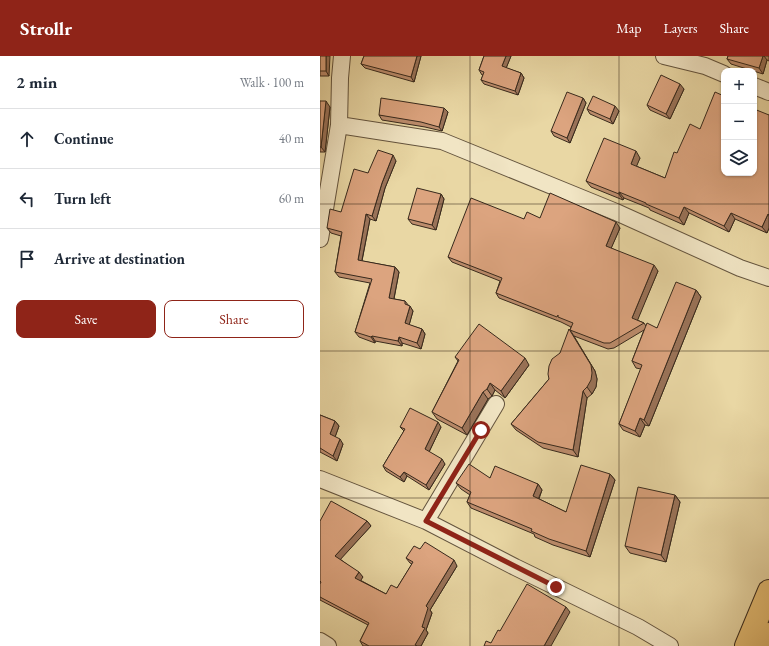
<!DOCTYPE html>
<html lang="en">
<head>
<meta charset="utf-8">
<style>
	body { margin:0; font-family:"EB Garamond",serif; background:#f2f2f3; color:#1f2937 }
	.controls { position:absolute; right:12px; top:12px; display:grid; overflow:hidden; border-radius:8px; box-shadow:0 1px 3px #0004 }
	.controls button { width:36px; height:36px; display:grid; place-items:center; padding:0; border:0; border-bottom:1px solid #e0e1e3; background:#fff; color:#1f2937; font:20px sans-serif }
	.stop { position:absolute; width:12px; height:12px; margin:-9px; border:3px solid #8f2418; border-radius:50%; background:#fff }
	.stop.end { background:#8f2418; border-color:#fff; box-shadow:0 1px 4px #0008 }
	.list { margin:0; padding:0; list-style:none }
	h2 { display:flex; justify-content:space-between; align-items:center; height:52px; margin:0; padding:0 16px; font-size:17px }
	h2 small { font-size:13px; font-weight:400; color:#747a83 }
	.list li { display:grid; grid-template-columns:26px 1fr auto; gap:12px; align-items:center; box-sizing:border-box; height:60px; padding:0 16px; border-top:1px solid #e0e1e3 }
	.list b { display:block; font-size:15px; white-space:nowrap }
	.list em { font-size:13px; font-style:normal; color:#747a83 }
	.actions { display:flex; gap:8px; padding:12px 16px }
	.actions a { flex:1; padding:9px 0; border:1px solid #8f2418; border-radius:8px; text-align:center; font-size:14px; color:#8f2418 }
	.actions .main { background:#8f2418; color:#fff }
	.icon { flex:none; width:22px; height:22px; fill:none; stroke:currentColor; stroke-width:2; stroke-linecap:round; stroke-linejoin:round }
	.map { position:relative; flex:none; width:449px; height:590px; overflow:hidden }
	header { display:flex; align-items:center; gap:24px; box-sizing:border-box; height:56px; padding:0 20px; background:#8f2418; color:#fff }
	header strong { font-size:19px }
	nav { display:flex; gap:22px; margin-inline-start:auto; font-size:14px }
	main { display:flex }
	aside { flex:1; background:#fff }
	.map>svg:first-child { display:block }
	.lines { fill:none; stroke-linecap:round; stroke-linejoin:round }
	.minor-casing { stroke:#64543e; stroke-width:18 }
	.primary-casing { stroke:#37291c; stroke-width:24 }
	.minor { stroke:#f1e5c4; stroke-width:16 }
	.primary { stroke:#e4bc72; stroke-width:22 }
	.wall { fill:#bd8d6d; stroke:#37291c }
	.shaded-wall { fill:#9a7359; stroke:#37291c }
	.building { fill:#dca47f; stroke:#37291c }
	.route { stroke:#8f2418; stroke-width:5 }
	.grid { fill:none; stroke:#37291c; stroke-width:1; stroke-opacity:0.55 }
</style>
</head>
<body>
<header>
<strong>Strollr</strong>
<nav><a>Map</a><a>Layers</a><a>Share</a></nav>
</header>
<main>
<aside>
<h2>2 min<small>Walk · 100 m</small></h2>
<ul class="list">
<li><svg class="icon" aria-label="ahead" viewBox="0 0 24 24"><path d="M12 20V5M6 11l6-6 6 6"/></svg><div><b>Continue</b></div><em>40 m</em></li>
<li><svg class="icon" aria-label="left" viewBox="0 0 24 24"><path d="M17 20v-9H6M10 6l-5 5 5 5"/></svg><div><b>Turn left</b></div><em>60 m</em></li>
<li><svg class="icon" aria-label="arrive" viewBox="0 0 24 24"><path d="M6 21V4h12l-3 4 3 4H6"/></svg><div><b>Arrive at destination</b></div></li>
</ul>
<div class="actions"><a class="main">Save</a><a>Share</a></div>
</aside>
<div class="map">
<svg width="449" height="590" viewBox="0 0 449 590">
	<rect width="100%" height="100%" fill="#e9d7a4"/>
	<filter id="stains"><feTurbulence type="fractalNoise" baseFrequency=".005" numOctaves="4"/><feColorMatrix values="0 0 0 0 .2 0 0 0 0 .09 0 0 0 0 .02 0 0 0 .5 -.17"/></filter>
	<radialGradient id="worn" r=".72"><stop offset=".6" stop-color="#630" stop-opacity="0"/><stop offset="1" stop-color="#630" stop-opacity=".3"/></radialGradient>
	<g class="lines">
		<defs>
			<path id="minor" d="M344 0 385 10 404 18
				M434 30 449 36
				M19 69 122 85 296 156 420 212 449 222
				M0 183 19 69 20 22 22 0
				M0 423 106 465 195 511 318 571 350 590
				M106 465 176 348
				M0 585 8 590"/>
			<path id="primary" d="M426 590 449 535
				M444 590 449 578"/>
		</defs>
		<use href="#minor" class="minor-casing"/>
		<use href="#primary" class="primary-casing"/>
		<use href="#minor" class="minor"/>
		<use href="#primary" class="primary"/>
	</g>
	<path class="wall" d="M0 0 9 20H0Z
		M44 0H101L94 26 45 12 41 8Z
		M164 0H191L186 12 201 17 204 22 198 39 164 28 161 24 163 19H162L159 14Z
		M408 0H449V5L447 4 443 18 411 8 407 3Z
		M364 33 350 63 330 54 327 49Z
		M263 42 266 47 250 87 234 80 231 75Z
		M0 45 10 51 5 96H0Z
		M267 53 299 55 293 68 270 58Z
		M128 56 122 75 105 71 62 64 59 59Z
		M449 59V172L447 177 415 163 409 176 369 157 364 169 330 154 329 152 304 142 303 144 271 131 266 125 320 102 316 110 345 122 357 97 380 73Z
		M76 105 65 132 56 165 50 163 42 205 75 211 79 216 74 243 85 245 93 255 89 269 102 273 105 278 101 293 82 287V290L55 285V287L39 281 35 276 50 227 19 221 15 216 21 180 11 177 7 172 21 156 48 117Z
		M121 138 124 143 116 174 92 168 88 163Z
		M204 163 300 172 291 192 338 215 317 264 324 267 326 270 337 272 376 234 381 241 329 370 325 369 320 381 303 374 299 368 321 313 316 312 312 305 324 274 294 292 288 293 254 280 250 274 251 271 241 266 179 242 176 237 180 225 132 206 128 201Z
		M254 280 275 315 277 323 276 331 272 338 267 342 258 401 223 392 196 374 191 368 229 323 240 297Z
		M135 301 209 309 185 342 175 334 172 340 168 343 147 379 117 363 112 356 138 305Z
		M0 359 15 365 19 370 15 381 23 388 17 405 0 396Z
		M80 371H121L109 396 125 408 109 434 87 420 84 426 66 415 63 410 84 375Z
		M290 418 295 424 270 501 233 489 215 481 214 478 151 452 147 446 150 439 141 433 136 427 170 422 218 428 222 434 219 443 246 456Z
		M355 439 360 446 346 506 310 497 305 490Z
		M0 465H47L51 470 20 503 43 521 40 524 66 538 77 532 92 508 90 507 86 502 100 493 137 510 110 554 112 557 106 574 108 577 101 590H43L40 585 48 569 0 544Z"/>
	<path class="shaded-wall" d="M6 0H10L9 20 6 15Z
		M97 0H101L94 26 91 21Z
		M186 0H191L185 15 182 10Z
		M443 0H444L447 4 443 18 439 12Z
		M201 17 204 22 198 39 195 35Z
		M360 28 364 33 350 63 346 58Z
		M263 42 266 47 250 87 247 82Z
		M6 45 10 51 5 96 1 91Z
		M295 50 299 55 293 68 290 63Z
		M124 52 128 56 122 75 119 71Z
		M316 95 320 102 315 114 311 108Z
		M73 99 76 105 65 132 56 165 52 160 62 127Z
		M299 136 304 142 303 144 299 138Z
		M121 138 124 143 116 174 112 169Z
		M364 151 369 157 364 169 359 162Z
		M411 157 415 163 409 176 404 170Z
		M46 158 50 163 41 209 38 204Z
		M448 158 449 160V172L447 177 442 171Z
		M296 166 300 172 290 195 286 190Z
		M334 209 338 215 316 268 312 262Z
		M75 211 79 216 73 247 69 242Z
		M376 234 381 241 329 370 324 364Z
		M90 250 93 255 88 273 85 267Z
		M102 273 105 278 101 293 97 287Z
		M249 273 275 315 277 323 276 331 272 338 267 331Z
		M52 280 55 285V287L51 281Z
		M79 281 82 287V290L78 285Z
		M205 302 209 309 185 342 181 335Z
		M170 327 175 334 172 340 167 333Z
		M263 335 267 342 258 401 253 394Z
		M163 336 168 343 147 379 142 372Z
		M320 362 325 369 320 381 315 375Z
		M15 365 19 370 14 384 10 378Z
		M118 366 121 371 108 398 105 393Z
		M20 383 23 388 17 405 13 400Z
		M122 403 125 408 109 434 106 429Z
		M84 416 87 420 84 426 80 421Z
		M290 418 295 424 270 501 266 495Z
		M218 428 222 434 217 446 213 440Z
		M355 439 360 446 346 506 341 499Z
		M47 465 51 470 19 505 15 500Z
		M134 504 137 510 110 554 112 557 106 574 108 577 101 590H96L95 589 102 571 106 550Z
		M39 516 43 521 39 527 35 522Z
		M246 551 250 556 231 590H224Z"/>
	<path class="building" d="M0 0H6V15H0Z
		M44 0H97L91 21 41 8Z
		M164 0H186L182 10 201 17 195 35 161 24 164 16 159 14Z
		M408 0H443L439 12 407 3Z
		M341 19 360 28 346 58 327 49Z
		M247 36 263 42 247 82 231 75Z
		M395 36 404 40V117H434V53L449 59V159L448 158 442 171 411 157 404 170 364 151 359 162 326 148V147L299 136V138L266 125 284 82 316 95 311 108 345 122 354 96 357 97 370 68 380 73Z
		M273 40 295 50 290 63 267 53Z
		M61 42 124 52 119 71 101 66 59 59Z
		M0 45H6L1 91H0Z
		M58 94 73 99 62 127 52 160 46 158 38 204 75 211 69 242 85 245V248L90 250 85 267 102 273 97 287 79 281 78 285 52 280 51 281 35 276 52 223 15 216 22 176 7 172 10 153 21 156 34 113 48 117Z
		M97 132 121 138 112 169 88 163Z
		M230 137 296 166 286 190 334 209 312 262 324 267 290 287H284L250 274 253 267 238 261V259L237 261 176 237 182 222 128 201 151 142 204 163 207 156 220 162Z
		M356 226 376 234 324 364 320 362 315 375 299 368 322 309 312 305 327 267 337 272Z
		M159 268 205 302 181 335 170 327 167 333 163 336 142 372 112 356 139 304 135 301Z
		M249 273 271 309 272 317 271 324 267 331 263 335 253 394 218 386 191 368 229 323 228 318 229 310 232 303 240 297Z
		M90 352 118 366 105 393 122 403 106 429 84 416 80 421 63 410 85 373 80 371Z
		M0 359 15 365 10 378 20 383 13 400 0 392Z
		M149 408 170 422 175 410 218 428 213 440 246 456 261 409 290 418 266 495 229 483 211 475 212 473 147 446 151 436 136 427Z
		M318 431 355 439 341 499 305 490Z
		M11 445 47 465 15 500 39 516 35 522 66 538 71 529 77 532 93 506 86 502 94 490 100 493 105 486 134 504 106 550 108 552 102 571 105 572 95 589 97 590H49L40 585 49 567 0 541V528L1 526 0 525V465Z
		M207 528 246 551 224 590H164L166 585 171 587 178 574 180 575Z"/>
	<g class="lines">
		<path class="route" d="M161 374 106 465 236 531"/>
	</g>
	<path class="grid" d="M150 0V590M299 0V590M0 148H449M0 295H449M0 442H449"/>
	<rect width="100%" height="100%" filter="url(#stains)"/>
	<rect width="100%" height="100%" fill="url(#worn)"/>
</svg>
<div class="controls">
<button>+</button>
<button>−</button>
<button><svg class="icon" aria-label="layers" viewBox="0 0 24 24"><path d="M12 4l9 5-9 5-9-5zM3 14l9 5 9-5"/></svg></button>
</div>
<div class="stop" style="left:161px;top:374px"></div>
<div class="stop end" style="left:236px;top:531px"></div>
</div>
</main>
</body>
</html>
